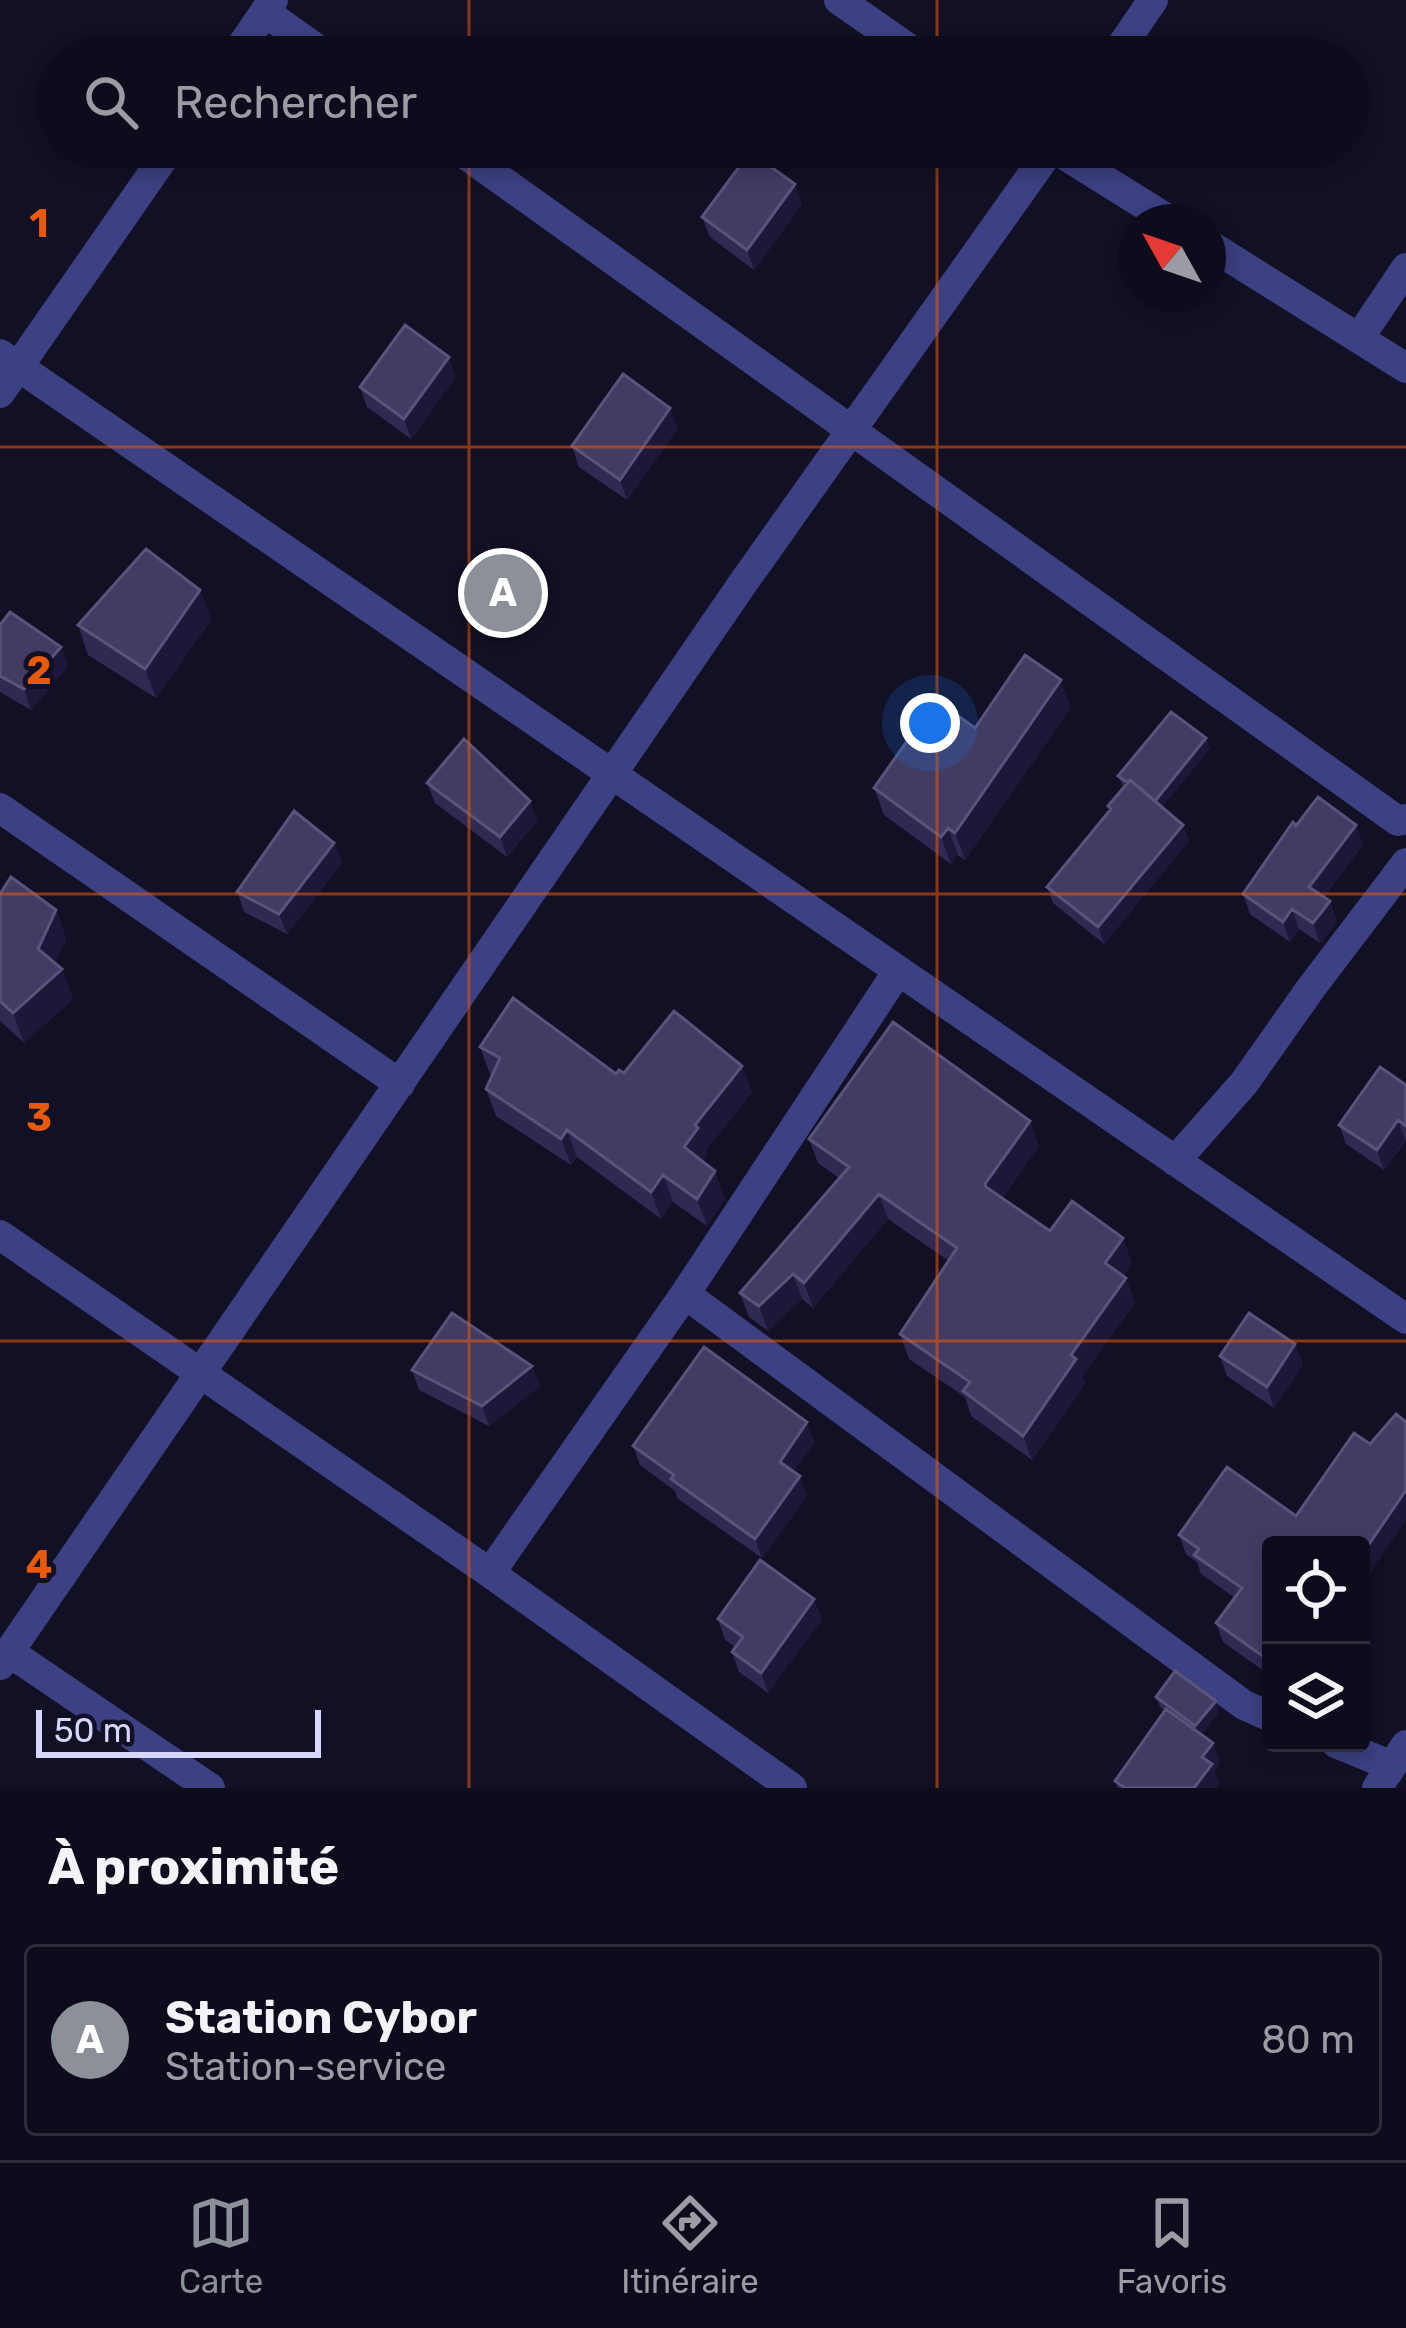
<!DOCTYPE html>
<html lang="fr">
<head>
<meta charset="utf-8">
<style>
	body { margin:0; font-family:Rubik,sans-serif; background:#1c1a29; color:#f1f3f6 }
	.controls { position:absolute; right:36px; bottom:36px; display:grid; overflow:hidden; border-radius:12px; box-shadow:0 6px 18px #0003 }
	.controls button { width:108px; height:108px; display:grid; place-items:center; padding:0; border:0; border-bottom:3px solid #2e2c3b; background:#0e0c1c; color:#f1f3f6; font:60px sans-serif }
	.compass { position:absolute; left:1118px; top:204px; width:108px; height:108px; border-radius:50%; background:#0e0c1c; box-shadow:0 6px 18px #0003; rotate:310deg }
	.scale { position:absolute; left:36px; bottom:30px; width:285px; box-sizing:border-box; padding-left:12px; border:6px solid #d7d6fd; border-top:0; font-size:33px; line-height:42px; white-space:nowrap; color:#d7d6fd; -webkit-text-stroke:9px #121025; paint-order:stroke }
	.you { position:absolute; left:930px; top:723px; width:42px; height:42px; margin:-30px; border:9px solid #fff; border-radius:50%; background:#1a73e8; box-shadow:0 0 0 18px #1a73e833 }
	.badge { display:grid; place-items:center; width:78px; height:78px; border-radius:50%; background:#8c9099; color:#fff; font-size:39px; font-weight:700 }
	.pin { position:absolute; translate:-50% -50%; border:6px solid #fff; box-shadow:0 3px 12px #0006 }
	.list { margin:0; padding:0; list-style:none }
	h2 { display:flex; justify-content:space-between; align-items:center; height:156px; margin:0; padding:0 48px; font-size:51px }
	h2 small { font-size:39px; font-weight:400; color:#9b9ba3 }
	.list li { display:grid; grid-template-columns:78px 1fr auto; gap:36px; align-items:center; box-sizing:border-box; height:192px; margin:0 24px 24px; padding:0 24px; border:3px solid #2e2c3b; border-radius:12px }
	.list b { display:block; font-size:45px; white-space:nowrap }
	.list p { margin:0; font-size:39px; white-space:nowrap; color:#9b9ba3 }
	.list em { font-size:39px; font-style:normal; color:#9b9ba3 }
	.icon { flex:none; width:66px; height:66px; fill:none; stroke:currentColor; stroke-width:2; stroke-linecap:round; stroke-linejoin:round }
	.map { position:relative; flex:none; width:1406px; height:1788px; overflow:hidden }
	.search { position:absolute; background:#0e0c1c; box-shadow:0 6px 18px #0003; left:36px; right:36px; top:36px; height:132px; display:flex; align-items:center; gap:30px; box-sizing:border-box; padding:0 42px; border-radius:66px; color:#9b9ba3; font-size:45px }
	.sheet { height:372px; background:#0e0c1c }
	nav { display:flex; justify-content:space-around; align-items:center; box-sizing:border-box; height:168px; border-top:3px solid #2e2c3b; background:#0e0c1c; font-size:33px; color:#9b9ba3 }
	nav a { display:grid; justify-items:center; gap:6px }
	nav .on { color:#8c9099 }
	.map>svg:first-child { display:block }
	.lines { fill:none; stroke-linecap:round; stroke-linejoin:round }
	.minor { stroke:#3d4082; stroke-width:30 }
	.wall { fill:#2f2a52 }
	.shaded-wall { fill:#1c1838 }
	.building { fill:#413c64; stroke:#58547c; stroke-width:3 }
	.grid { fill:none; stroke:#e8590c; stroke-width:3; stroke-opacity:0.55 }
	.grid-label { font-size:39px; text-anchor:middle; font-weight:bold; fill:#e8590c; stroke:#121025; stroke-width:10; stroke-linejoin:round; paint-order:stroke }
</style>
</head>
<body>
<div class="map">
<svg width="1406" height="1788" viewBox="0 0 1406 1788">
	<rect width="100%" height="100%" fill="#121025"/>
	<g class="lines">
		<path class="minor" d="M839 0 921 57
			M265 12 328 57
			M234 57 273 0
			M1114 57 1153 0
			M455 147 1398 821 1406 819
			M1208 244 1406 368
			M1359 338 1406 268
			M0 354 1406 1319
			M0 393 171 147
			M0 808 400 1084
			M1175 1161 1244 1083 1311 988 1406 863
			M0 1235 490 1573 792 1788
			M685 1294 1244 1705 1271 1717
			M490 1573 685 1294 898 971
			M9 1652 210 1788
			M0 1665 743 583 1052 147 1172 222
			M1336 1743 1392 1766
			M1377 1788 1406 1745"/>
	</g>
	<path class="wall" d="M802 204 754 270 710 237 702 217Z
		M456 377 411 439 367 407 360 387Z
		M678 428 627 500 579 467 572 446Z
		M200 590 211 620 156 698 88 655 78 625Z
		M0 625 61 647 68 667 31 710 0 692Z
		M1071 707 965 860 958 855 951 864 884 815 874 788 975 728Z
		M1206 738 1210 748 1162 807 1183 825 1189 841 1104 944 1053 903 1047 887 1110 810 1108 806 1124 788 1118 776Z
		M427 783 530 801 537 821 507 857 435 803Z
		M1296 826 1363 845 1324 897 1330 901 1337 922 1320 943 1299 929 1290 942 1250 914 1243 894Z
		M334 843 342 863 287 934 244 912 237 892Z
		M0 894 56 910 66 939 55 964 62 969 73 999 24 1043 0 1021Z
		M480 1047 616 1074 624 1073 752 1092 706 1150 708 1154 703 1161 725 1198 707 1226 673 1202 661 1219 577 1157 571 1165 496 1116 486 1089 492 1075 490 1074Z
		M1406 1085V1140L1384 1170 1346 1144 1339 1125Z
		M809 1139 1039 1146 1002 1198 1050 1231 1132 1263 1123 1276 1126 1278 1135 1303 1082 1376 1085 1384 1032 1460 971 1416 965 1397 909 1359 900 1334 949 1261 888 1219 813 1308 802 1299 768 1331 749 1317 740 1293 839 1178 818 1163Z
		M1295 1344 1303 1365 1274 1408 1227 1376 1220 1356Z
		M532 1366 540 1386 489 1426 419 1390 412 1370Z
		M1406 1422V1519L1368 1575 1370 1578 1361 1591V1545H1271V1676L1223 1642 1216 1623 1235 1598 1201 1574 1197 1562 1186 1554 1179 1535 1296 1516 1370 1444Z
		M815 1442 793 1471 807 1496 762 1558 678 1499 675 1491 640 1465 633 1446Z
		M718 1619H822L768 1693 739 1672 732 1652 735 1647 725 1640Z
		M1156 1697 1219 1712 1201 1734 1220 1763 1214 1771 1219 1784 1216 1788H1118L1115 1781 1165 1711 1160 1707Z"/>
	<path class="shaded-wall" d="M795 184 802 204 754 270 747 250Z
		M449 357 456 377 411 439 404 419Z
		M670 408 678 428 627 500 620 480Z
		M200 590 211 620 156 698 145 669Z
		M61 647 68 667 31 710 24 689Z
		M1061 680 1071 707 965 860 955 833Z
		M1206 738 1210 748 1159 811 1155 801Z
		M530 801 537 821 507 857 500 837Z
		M1183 825 1189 841 1104 944 1098 927Z
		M1356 825 1363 845 1316 907 1309 887Z
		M948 828 958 855 951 864 941 837Z
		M334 843 342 863 287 934 279 914Z
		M1330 901 1337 922 1320 943 1313 923Z
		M1292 909 1299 929 1290 942 1283 922Z
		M56 910 66 939 49 978 38 949Z
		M62 969 73 999 24 1043 13 1013Z
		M742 1066 752 1092 706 1150 708 1154 694 1174 684 1147 695 1125Z
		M1398 1120 1405 1140 1384 1170 1377 1150Z
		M1030 1121 1039 1146 994 1208 985 1184Z
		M567 1130 577 1157 571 1165 561 1139Z
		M715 1171 725 1198 707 1226 697 1199Z
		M663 1175 673 1202 661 1219 651 1192Z
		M879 1194 888 1219 813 1308 804 1283Z
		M1123 1238 1132 1263 1114 1288 1105 1263Z
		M793 1274 802 1299 768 1331 759 1306Z
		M1126 1278 1135 1303 1082 1376 1085 1384 1032 1460 1023 1436 1071 1355Z
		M1295 1344 1303 1365 1274 1408 1267 1387Z
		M532 1366 540 1386 489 1426 482 1406Z
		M807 1422 815 1442 787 1481 780 1462Z
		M800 1476 807 1496 762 1558 755 1539Z
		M1406 1490V1519L1368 1575 1370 1578 1361 1591V1556Z
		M814 1599 822 1619 768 1693 761 1673Z
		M1216 1701 1219 1712 1199 1736 1195 1726Z
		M1213 1743 1220 1763 1214 1771 1219 1784 1216 1788H1194L1202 1757Z"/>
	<path class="building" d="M750 152 795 184 747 250 702 217Z
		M405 325 449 357 404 419 360 387Z
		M623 374 670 408 620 480 572 446Z
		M146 549 200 590 145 669 78 625Z
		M10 612 61 647 24 689 0 676V625Z
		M1025 655 1061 680 955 833 948 828 941 837 874 788 936 700 975 728Z
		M1171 712 1206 738 1155 801 1130 780 1128 783 1118 776Z
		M464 739 530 801 500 837 427 783Z
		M1130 780 1183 825 1098 927 1047 887 1111 809 1108 806Z
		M1318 797 1356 825 1309 887 1330 901 1313 923 1292 909 1283 922 1243 894 1293 822 1296 826Z
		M294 811 334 843 279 914 237 892Z
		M11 877 56 910 38 949 62 969 13 1013 0 1001V894Z
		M513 998 616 1074 619 1070 624 1073 674 1011 742 1066 695 1125 698 1128 684 1147 715 1171 697 1199 663 1175 651 1192 567 1130 561 1139 486 1089 500 1058 480 1047Z
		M893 1022 1030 1121 985 1184 986 1187 1050 1231 1072 1201 1123 1238 1105 1263 1126 1278 1071 1355 1076 1359 1023 1436 963 1391 970 1382 900 1334 957 1248 879 1194 804 1283 793 1274 759 1306 740 1293 849 1167 809 1139Z
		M1380 1067 1406 1085V1126L1398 1120 1377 1150 1339 1125Z
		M452 1313 532 1366 482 1406 412 1370Z
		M1249 1313 1295 1344 1267 1387 1220 1356Z
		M704 1347 807 1422 780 1462 800 1476 755 1539 671 1479 674 1475 633 1446Z
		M1396 1414 1406 1422V1490L1361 1556V1545H1271V1662L1216 1623 1242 1588 1194 1555 1199 1549 1179 1535 1227 1467 1296 1516 1354 1433 1370 1444Z
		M760 1560 814 1599 761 1673 732 1652 743 1637 718 1619Z
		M1175 1671 1216 1701 1195 1726 1156 1697Z
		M1166 1709 1213 1743 1202 1757 1212 1764 1194 1788H1125L1115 1781Z"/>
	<path class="grid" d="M469 0V57M937 0V57M469 147V1788M937 147V1788M0 447H1406M0 894H1406M0 1341H1406"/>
	<g class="grid-label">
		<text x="39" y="237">1</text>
		<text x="39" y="684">2</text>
		<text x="39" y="1131">3</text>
		<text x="39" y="1578">4</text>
	</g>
</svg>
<div class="controls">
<button><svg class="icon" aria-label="locate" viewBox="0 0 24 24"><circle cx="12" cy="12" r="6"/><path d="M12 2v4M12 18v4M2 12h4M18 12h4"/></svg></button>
<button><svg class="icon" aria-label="layers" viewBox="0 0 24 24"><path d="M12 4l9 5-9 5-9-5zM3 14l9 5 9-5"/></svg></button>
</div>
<svg class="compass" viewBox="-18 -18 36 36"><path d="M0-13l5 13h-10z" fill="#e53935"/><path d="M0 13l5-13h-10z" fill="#9b9ba3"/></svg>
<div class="scale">50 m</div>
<div class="you"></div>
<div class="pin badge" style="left:503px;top:593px">A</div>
<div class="search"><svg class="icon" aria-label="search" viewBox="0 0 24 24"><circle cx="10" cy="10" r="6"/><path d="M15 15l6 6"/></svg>Rechercher</div>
</div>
<section class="sheet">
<h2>À proximité<small></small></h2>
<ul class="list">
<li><span class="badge">A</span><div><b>Station Cybor</b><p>Station-service</p></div><em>80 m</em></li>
</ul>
</section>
<nav>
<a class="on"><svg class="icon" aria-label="map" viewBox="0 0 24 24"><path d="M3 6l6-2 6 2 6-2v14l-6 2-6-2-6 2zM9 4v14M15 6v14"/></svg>Carte</a>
<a><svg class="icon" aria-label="directions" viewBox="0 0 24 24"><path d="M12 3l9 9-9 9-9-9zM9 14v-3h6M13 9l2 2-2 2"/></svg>Itinéraire</a>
<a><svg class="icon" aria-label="saved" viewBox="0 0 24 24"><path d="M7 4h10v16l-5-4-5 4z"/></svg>Favoris</a>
</nav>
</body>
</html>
